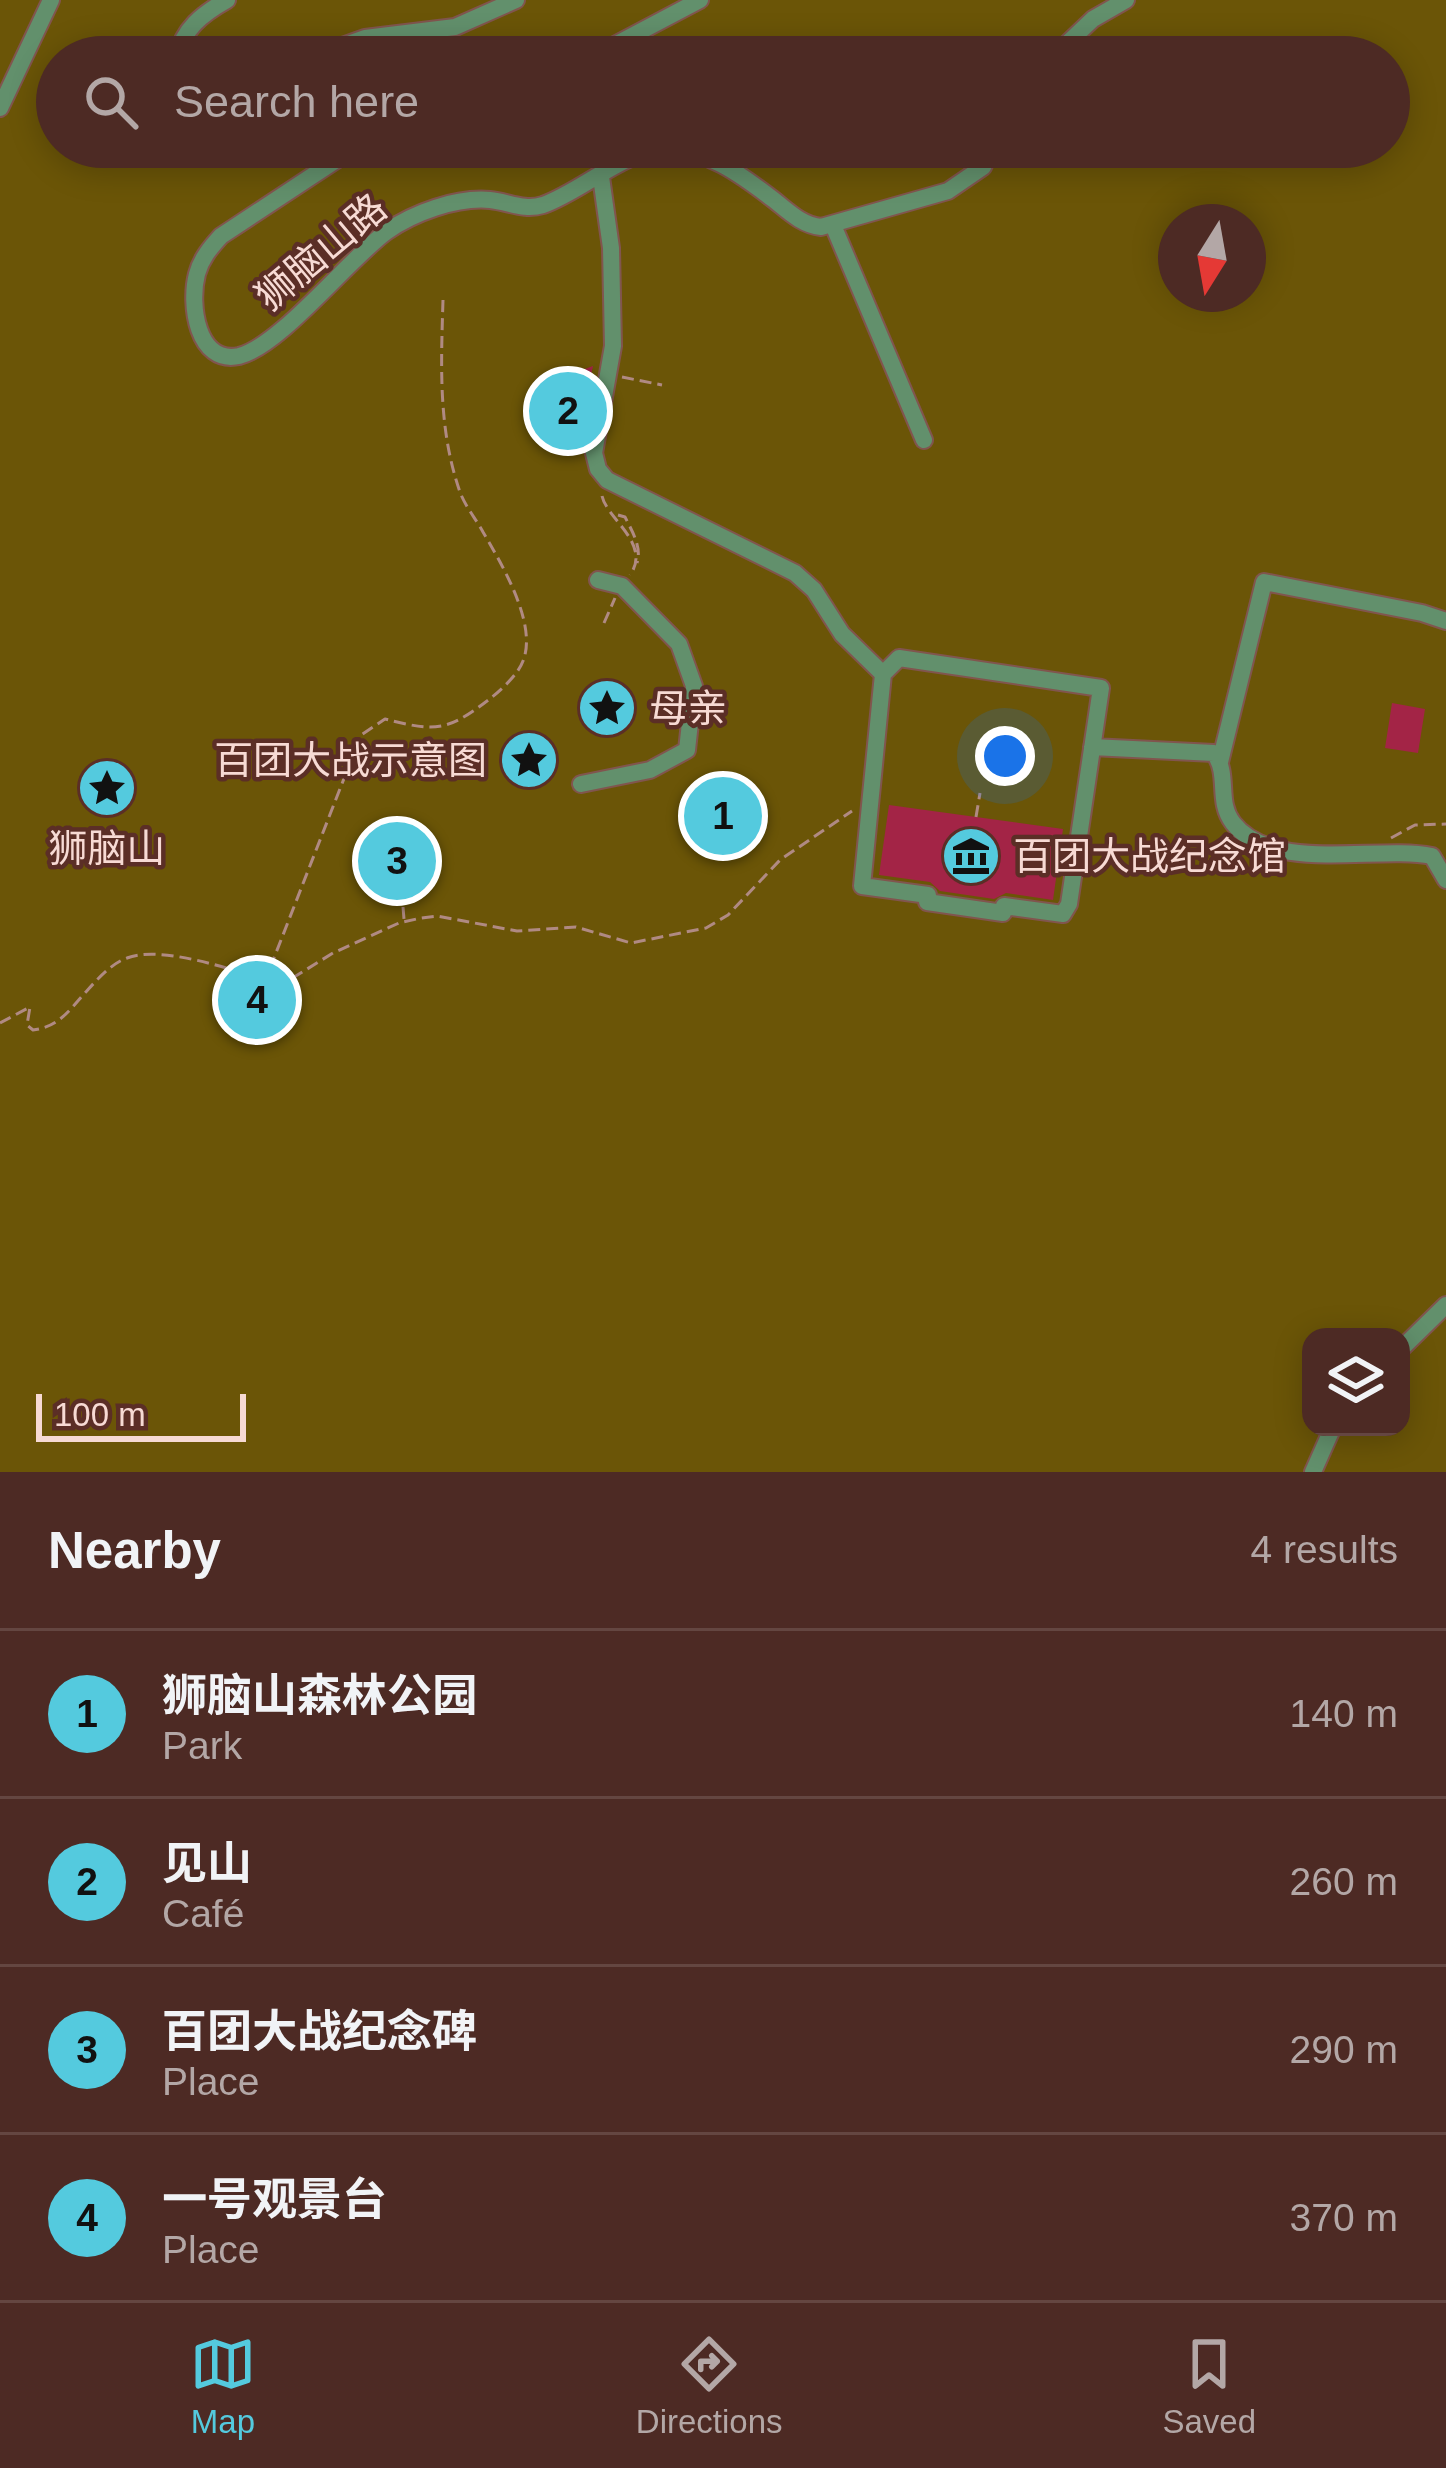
<!DOCTYPE html>
<html lang="en">
<head>
<meta charset="utf-8">
<style>
	body { margin:0; font-family:Helvetica,"Noto Sans SC",sans-serif; background:#573631; color:#f1f3f6 }
	.controls { position:absolute; right:36px; bottom:36px; display:grid; overflow:hidden; border-radius:24px; box-shadow:0 6px 30px #0003 }
	.controls button { width:108px; height:108px; display:grid; place-items:center; padding:0; border:0; border-bottom:3px solid #644641; background:#4d2a24; color:#f1f3f6; font:60px sans-serif }
	.compass { position:absolute; left:1158px; top:204px; width:108px; height:108px; border-radius:50%; background:#4d2a24; box-shadow:0 6px 30px #0003; rotate:191deg }
	.scale { position:absolute; left:36px; bottom:30px; width:210px; box-sizing:border-box; padding-left:12px; border:6px solid #f7dad4; border-top:0; font-size:33px; line-height:42px; white-space:nowrap; color:#f7dad4; -webkit-text-stroke:9px #5b2e26; paint-order:stroke }
	.you { position:absolute; left:1005px; top:756px; width:42px; height:42px; margin:-30px; border:9px solid #fff; border-radius:50%; background:#1a73e8; box-shadow:0 0 0 18px #1a73e833 }
	.badge { display:grid; place-items:center; width:78px; height:78px; border-radius:50%; background:#54cade; color:#111; font-size:39px; font-weight:700 }
	.pin { position:absolute; translate:-50% -50%; border:6px solid #fff; box-shadow:0 3px 12px #0006 }
	.list { margin:0; padding:0; list-style:none }
	h2 { display:flex; justify-content:space-between; align-items:center; height:156px; margin:0; padding:0 48px; font-size:51px }
	h2 small { font-size:39px; font-weight:400; color:#b3a7a6 }
	.list li { display:grid; grid-template-columns:78px 1fr auto; gap:36px; align-items:center; box-sizing:border-box; height:168px; padding:0 48px; border-top:3px solid #644641 }
	.list b { display:block; font-size:45px; white-space:nowrap }
	.list p { margin:0; font-size:39px; white-space:nowrap; color:#b3a7a6 }
	.list em { font-size:39px; font-style:normal; color:#b3a7a6 }
	.icon { flex:none; width:66px; height:66px; fill:none; stroke:currentColor; stroke-width:2; stroke-linecap:round; stroke-linejoin:round }
	.map { position:relative; flex:none; width:1446px; height:1472px; overflow:hidden }
	.search { position:absolute; background:#4d2a24; box-shadow:0 6px 30px #0003; left:36px; right:36px; top:36px; height:132px; display:flex; align-items:center; gap:30px; box-sizing:border-box; padding:0 42px; border-radius:66px; color:#b3a7a6; font-size:45px }
	.sheet { height:828px; background:#4d2a24 }
	nav { display:flex; justify-content:space-around; align-items:center; box-sizing:border-box; height:168px; border-top:3px solid #644641; background:#4d2a24; font-size:33px; color:#b3a7a6 }
	nav a { display:grid; justify-items:center; gap:6px }
	nav .on { color:#54cade }
	.map>svg:first-child { display:block }
	.green { fill:#6b5507; fill-rule:evenodd }
	.building { fill:#a32446 }
	.lines { fill:none; stroke-linecap:round; stroke-linejoin:round }
	.minor-casing { stroke:#81554e; stroke-width:20 }
	.path { stroke:#b08a83; stroke-width:3; stroke-dasharray:12 6; stroke-linecap:butt }
	.minor { stroke:#62906c; stroke-width:16 }
	.labels { text-anchor:middle; dominant-baseline:central; stroke-width:9; stroke-linejoin:round; paint-order:stroke }
	.street-label { font-size:39px; fill:#f7dad4; stroke:#5b2e26 }
	.poi-label { font-size:39px; fill:#f7dad4; stroke:#5b2e26; text-anchor:start }
</style>
</head>
<body>
<div class="map">
<svg width="1446" height="1472" viewBox="0 0 1446 1472">
	<rect width="100%" height="100%" fill="#673830"/>
	<path class="green" d="M0 0H1446V1472H0ZM57 57H1389V147H57ZM1176 222H1248V294H1176ZM1311 1337H1401V1427H1311Z"/>
	<path class="building" d="M593 366 578 434 528 390Z
		M1392 703 1425 709 1418 753 1385 748Z
		M889 805 1063 829 1053 900 1006 893 994 899 940 891 930 882 879 875Z"/>
	<g class="lines">
		<defs>
			<path id="minor" d="M177 57C183 29 202 14 227 0
				M312 57 365 38 455 27 516 0
				M592 57 700 0
				M1053 57 1093 19 1126 0
				M0 108 51 0
				M356 147 221 236C210 248 201 259 197 274 189 304 197 365 239 356 280 346 348 260 386 232 413 213 456 197 490 200 509 202 524 211 543 205 580 192 622 153 659 150 702 145 743 176 774 200 789 212 802 225 821 227L948 191 983 167 992 147
				M601 177 611 248 613 346 594 453 598 469 607 480 795 573 814 590 842 634 883 674 899 658 1101 688 1069 904 1063 914 1004 906 1003 913 927 902 928 895 862 886 883 674
				M833 225 924 440
				M1092 747 1214 753C1230 775 1216 801 1233 823 1273 874 1376 845 1432 856L1446 880
				M1220 762 1264 582 1422 613 1446 621
				M581 784 650 770 687 750 694 686 679 644 622 586 598 580
				M1401 1349 1446 1305
				M1313 1472 1333 1427"/>
		</defs>
		<use href="#minor" class="minor-casing"/>
		<path class="path" d="M443 300C441 366 438 429 460 492 465 506 476 519 483 532 501 563 538 624 523 661 518 675 499 692 487 701 445 733 433 731 385 719L361 735 265 981 274 983 291 979 333 953 399 923 421 918 437 916 517 931 576 927 631 943 706 928 728 915 780 860 852 811
			M622 377 662 385
			M602 496C607 519 652 544 630 575
			M618 515 625 517C632 531 642 547 637 563
			M604 623 615 598
			M653 708H661
			M976 817 980 793
			M1391 838 1415 825 1446 824
			M403 907 404 919
			M0 1023 30 1007 27 1025 33 1030C58 1027 69 1011 84 994 96 981 110 964 127 958 160 945 231 969 264 980"/>
		<use href="#minor" class="minor"/>
	</g>
	<defs>
		<symbol id="sight-disc" viewBox="-11 -11 22 22"><circle r="9.5" fill="#54cade" stroke="#5b2e26"/><path d="M0-6L1.8-2.2L6-1.7L2.9 1.2L3.7 5.4L0 3.3L-3.7 5.4L-2.9 1.2L-6-1.7L-1.8-2.2Z" fill="#111"/></symbol>
		<symbol id="museum-disc" viewBox="-11 -11 22 22"><circle r="9.5" fill="#54cade" stroke="#5b2e26"/><path d="M0-6L6-3V-2H-6V-3ZM-5-1h2V3h-2ZM-1-1h2V3h-2ZM3-1h2V3H3ZM-6 4H6V6H-6Z" fill="#111"/></symbol>
	</defs>
	<g fill-rule="evenodd">
		<use href="#sight-disc" x="574" y="675" width="66" height="66"/>
		<use href="#sight-disc" x="496" y="727" width="66" height="66"/>
		<use href="#sight-disc" x="74" y="755" width="66" height="66"/>
		<use href="#museum-disc" x="938" y="823" width="66" height="66"/>
	</g>
	<g class="labels">
		<g class="street-label">
			<text transform="translate(321 252) rotate(-40)">狮脑山路</text>
		</g>
		<g class="poi-label">
			<text x="649" y="708">母亲</text>
			<text x="487" y="760" text-anchor="end">百团大战示意图</text>
			<text x="107" y="848" text-anchor="middle">狮脑山</text>
			<text x="1013" y="856">百团大战纪念馆</text>
		</g>
	</g>
</svg>
<div class="controls">
<button><svg class="icon" aria-label="layers" viewBox="0 0 24 24"><path d="M12 4l9 5-9 5-9-5zM3 14l9 5 9-5"/></svg></button>
</div>
<svg class="compass" viewBox="-18 -18 36 36"><path d="M0-13l5 13h-10z" fill="#e53935"/><path d="M0 13l5-13h-10z" fill="#b3a7a6"/></svg>
<div class="scale">100 m</div>
<div class="you"></div>
<div class="pin badge" style="left:723px;top:816px">1</div>
<div class="pin badge" style="left:568px;top:411px">2</div>
<div class="pin badge" style="left:397px;top:861px">3</div>
<div class="pin badge" style="left:257px;top:1000px">4</div>
<div class="search"><svg class="icon" aria-label="search" viewBox="0 0 24 24"><circle cx="10" cy="10" r="6"/><path d="M15 15l6 6"/></svg>Search here</div>
</div>
<section class="sheet">
<h2>Nearby<small>4 results</small></h2>
<ul class="list">
<li><span class="badge">1</span><div><b>狮脑山森林公园</b><p>Park</p></div><em>140 m</em></li>
<li><span class="badge">2</span><div><b>见山</b><p>Café</p></div><em>260 m</em></li>
<li><span class="badge">3</span><div><b>百团大战纪念碑</b><p>Place</p></div><em>290 m</em></li>
<li><span class="badge">4</span><div><b>一号观景台</b><p>Place</p></div><em>370 m</em></li>
</ul>
</section>
<nav>
<a class="on"><svg class="icon" aria-label="map" viewBox="0 0 24 24"><path d="M3 6l6-2 6 2 6-2v14l-6 2-6-2-6 2zM9 4v14M15 6v14"/></svg>Map</a>
<a><svg class="icon" aria-label="directions" viewBox="0 0 24 24"><path d="M12 3l9 9-9 9-9-9zM9 14v-3h6M13 9l2 2-2 2"/></svg>Directions</a>
<a><svg class="icon" aria-label="saved" viewBox="0 0 24 24"><path d="M7 4h10v16l-5-4-5 4z"/></svg>Saved</a>
</nav>
</body>
</html>
